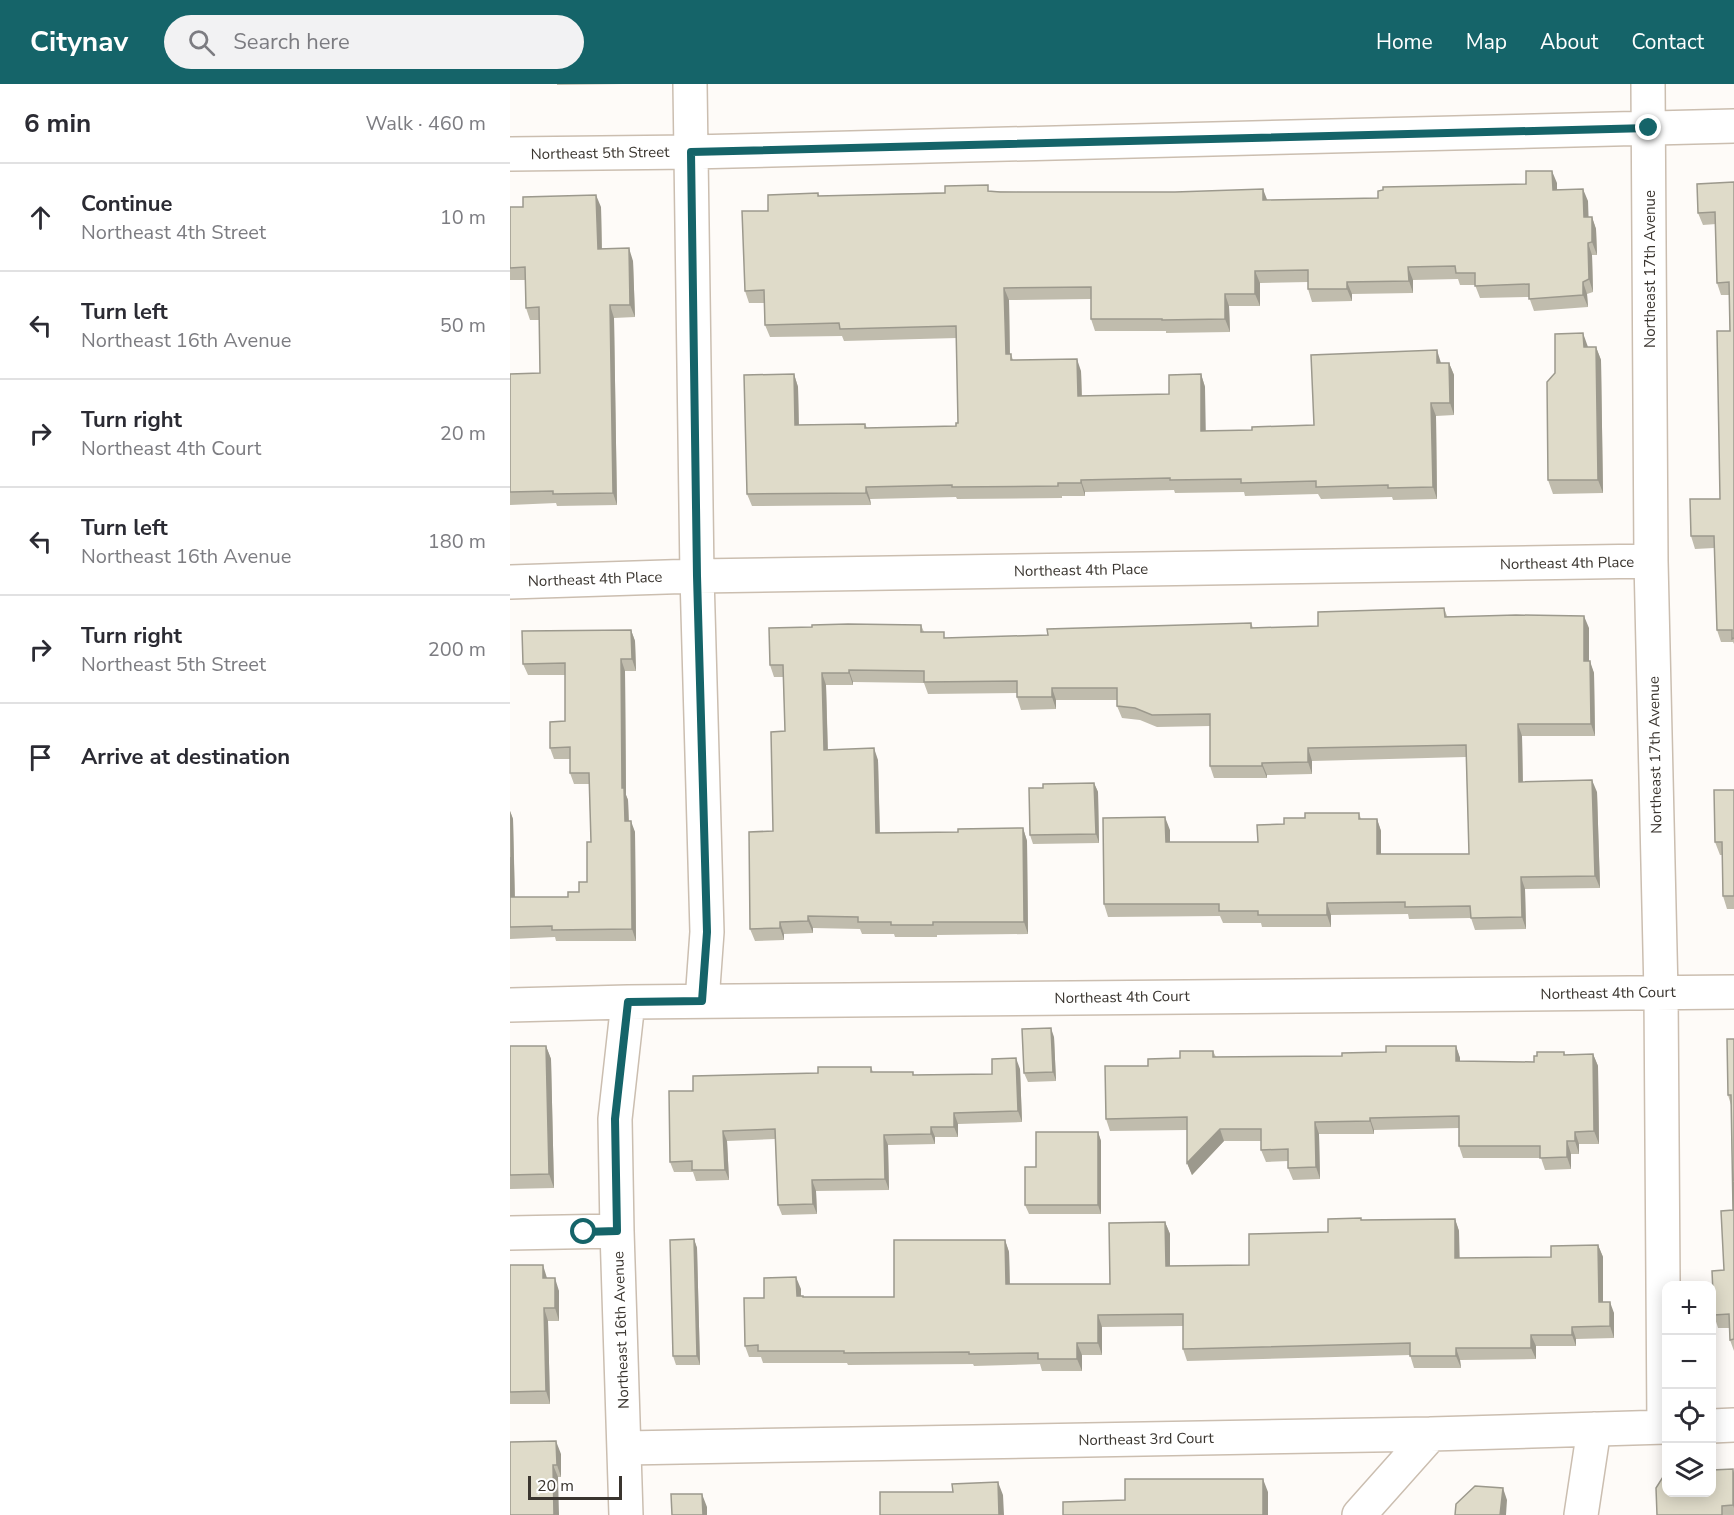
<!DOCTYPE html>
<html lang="en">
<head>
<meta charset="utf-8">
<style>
	body { margin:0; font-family:"Nunito Sans",sans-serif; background:#f2f2f3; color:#2b2b33 }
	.controls { position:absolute; right:18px; bottom:18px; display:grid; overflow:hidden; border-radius:12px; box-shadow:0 3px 15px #0003 }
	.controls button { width:54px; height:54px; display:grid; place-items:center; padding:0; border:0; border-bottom:2px solid #e1e1e2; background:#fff; color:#2b2b33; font:30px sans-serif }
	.scale { position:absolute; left:18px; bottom:15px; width:94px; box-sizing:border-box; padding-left:6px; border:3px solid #3a352f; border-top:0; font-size:16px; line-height:21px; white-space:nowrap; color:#3a352f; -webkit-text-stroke:4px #fff; paint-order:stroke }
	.stop { position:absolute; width:18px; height:18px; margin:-14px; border:4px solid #156469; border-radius:50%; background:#fff }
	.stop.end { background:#156469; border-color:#fff; box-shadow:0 2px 6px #0008 }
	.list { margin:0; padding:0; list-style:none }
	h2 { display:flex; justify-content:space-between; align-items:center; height:78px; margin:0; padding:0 24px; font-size:26px }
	h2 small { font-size:20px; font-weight:400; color:#7c7c81 }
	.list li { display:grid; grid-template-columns:39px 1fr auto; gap:18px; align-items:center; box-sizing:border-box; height:108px; padding:0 24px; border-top:2px solid #e1e1e2 }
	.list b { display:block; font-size:22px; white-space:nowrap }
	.list p { margin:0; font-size:20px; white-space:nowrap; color:#7c7c81 }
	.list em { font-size:20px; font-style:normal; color:#7c7c81 }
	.icon { flex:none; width:33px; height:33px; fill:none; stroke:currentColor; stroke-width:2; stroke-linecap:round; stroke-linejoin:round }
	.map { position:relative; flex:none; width:1224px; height:1431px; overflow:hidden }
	header { display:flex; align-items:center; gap:36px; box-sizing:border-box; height:84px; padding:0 30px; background:#156469; color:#fff }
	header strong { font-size:28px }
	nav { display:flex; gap:33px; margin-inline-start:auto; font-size:21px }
	.search { width:420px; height:54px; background:#f2f2f3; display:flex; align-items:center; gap:15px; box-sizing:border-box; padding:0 21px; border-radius:33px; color:#7c7c81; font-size:22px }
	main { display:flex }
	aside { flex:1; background:#fff }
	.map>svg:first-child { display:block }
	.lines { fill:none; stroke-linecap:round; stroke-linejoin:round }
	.minor-casing { stroke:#cbbeb0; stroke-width:36 }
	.minor { stroke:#fff; stroke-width:33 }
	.wall { fill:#c0bcad }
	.shaded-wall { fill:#9c998d }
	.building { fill:#dfdbc9; stroke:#9c998d; stroke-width:1.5 }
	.route { stroke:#156469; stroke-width:8 }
	.labels { text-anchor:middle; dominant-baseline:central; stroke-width:5; stroke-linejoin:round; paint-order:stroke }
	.street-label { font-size:15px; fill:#3a352f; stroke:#fff }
</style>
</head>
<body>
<header>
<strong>Citynav</strong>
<div class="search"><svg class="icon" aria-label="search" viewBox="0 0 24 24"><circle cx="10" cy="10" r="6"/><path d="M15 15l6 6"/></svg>Search here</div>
<nav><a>Home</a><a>Map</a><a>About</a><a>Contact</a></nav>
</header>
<main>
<aside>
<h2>6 min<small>Walk · 460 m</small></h2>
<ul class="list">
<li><svg class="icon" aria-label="ahead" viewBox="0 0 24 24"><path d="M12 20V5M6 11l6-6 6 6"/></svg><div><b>Continue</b><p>Northeast 4th Street</p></div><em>10 m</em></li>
<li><svg class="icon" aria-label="left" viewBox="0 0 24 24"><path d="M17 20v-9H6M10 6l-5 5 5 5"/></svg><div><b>Turn left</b><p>Northeast 16th Avenue</p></div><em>50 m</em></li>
<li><svg class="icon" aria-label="right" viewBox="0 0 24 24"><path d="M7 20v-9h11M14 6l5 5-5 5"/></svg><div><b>Turn right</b><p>Northeast 4th Court</p></div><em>20 m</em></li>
<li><svg class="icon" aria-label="left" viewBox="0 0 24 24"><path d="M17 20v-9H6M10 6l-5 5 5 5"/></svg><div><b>Turn left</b><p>Northeast 16th Avenue</p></div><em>180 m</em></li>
<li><svg class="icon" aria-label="right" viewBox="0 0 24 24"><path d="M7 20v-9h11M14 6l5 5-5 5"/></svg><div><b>Turn right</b><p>Northeast 5th Street</p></div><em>200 m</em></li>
<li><svg class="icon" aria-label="arrive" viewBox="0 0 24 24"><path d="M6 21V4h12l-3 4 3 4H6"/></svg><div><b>Arrive at destination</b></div></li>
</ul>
</aside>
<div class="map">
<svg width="1224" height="1431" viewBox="0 0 1224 1431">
	<rect width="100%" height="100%" fill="#fefbf8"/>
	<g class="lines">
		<defs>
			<path id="minor" d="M180 0 187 492 197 848 192 917
				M1138 0 1141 477 1151 909 1154 1343
				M0 70 181 68 1224 42
				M0 498 187 492 1141 477
				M0 921 118 918 1224 908
				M0 1149 107 1147
				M1202 1342 1224 1341
				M115 1364 921 1350 1156 1343
				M116 1431 107 1147 105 1035 118 918
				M849 1431 921 1350
				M1071 1431 1084 1345"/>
		</defs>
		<use href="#minor" class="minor-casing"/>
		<use href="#minor" class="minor"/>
	</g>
	<path class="wall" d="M47 0H113L47 1Z
		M1224 98V560L1223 558H1211L1207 546 1204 464 1185 465 1181 452 1210 415 1220 247 1219 211H1211L1207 199 1206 140 1193 141 1188 129Z
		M1047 99V106L1078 117V133H1082L1086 145 1087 171H1082L1083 208 1077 210 1078 223 1024 227 1019 213 970 214 965 201H950L948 195 903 196V209L842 210V217L802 218 798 205V198L750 199V222H719L720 248 656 249V247H585L581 235V215L499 216 500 270H501L503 276 571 287 572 312 659 310 691 290 695 303V347L742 346 804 341 931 279H939L944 291V331L926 332 927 415 883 416 882 413 811 415 808 410 735 412 734 408 665 409 664 406 575 408V412H552V414L447 415 446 413 360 415 361 421 242 422 237 410 284 290 288 303 289 341 355 340 357 344 446 342 448 339 447 254 334 257 332 252 260 253 255 241 254 219H239L235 207 258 127 308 109 309 112 480 107 757 116 868 114 1016 100Z
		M0 123H91L92 165 123 177 125 233 104 234 107 421 47 422 46 419 0 421V290L30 289V236H20L16 224 15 196H0Z
		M1078 263H1086L1091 276 1093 409 1043 410 1038 396Z
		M934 524 937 532 1079 544V577L1084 589 1085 652H1012L1013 698 1087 708 1090 804 1015 805 1016 845 965 846 961 834 899 835 898 830 821 831V843H752L751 839H713L710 832 598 833 594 820 660 746V758H748L774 740 795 734 849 729 851 735H867L871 747V770H959L956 673 802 677V690L757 691V694H704L700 682V642L647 643 630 636 612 634 607 622V616H546V625L511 626 507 613V609L418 610 414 599 343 598V601H316L318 666 368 676 370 749 448 748 513 744 517 757 518 850 427 851V853H385L384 850H352L350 845 303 844V849L274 850V856L245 857 240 845 263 747 275 647 273 593H264L260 581 411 541 414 548 436 554 538 551 741 539 743 544 808 542Z
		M121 546 125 557 126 587H115L116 711 118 716 119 737 125 748 126 857H46L45 853 0 855V727L3 735 5 813H58L69 808 77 798 81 758 79 700H64L60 689V675H44L40 664 55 637V591H18L13 580Z
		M584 699 588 708 589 759 523 760 520 751 533 704Z
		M1224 706V825H1217L1213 812 1212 771H1210L1205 758Z
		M544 953 546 997 518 998 514 989Z
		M1224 955V1267L1220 1256 1219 1244H1208L1204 1231 1214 1186 1223 1126 1221 1021 1218 1011Z
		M0 962H36L41 975 44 1104 0 1105Z
		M946 962 950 974V977L1024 978 1027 972 1054 968 1055 971 1083 970 1088 982 1089 1060H1069V1070H1061V1085L1035 1086 1031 1074H953L949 1062V1044L864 1046V1050H809L810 1095 783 1096 778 1084V1077L756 1078 751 1066V1057H714L682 1091 677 1079V1046L600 1047 596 1035 638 982 703 967 706 973 832 972Z
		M361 983 363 988 404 991 482 990 510 985 512 1038 448 1040V1053H425V1060L378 1061 379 1106 306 1107 307 1130 272 1131 268 1121 265 1055 217 1057 219 1096 186 1097 183 1088H164L160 1078 183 1007Z
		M588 1048 591 1057V1130H519L515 1121 526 1083Z
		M945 1135 949 1147V1174L1041 1173 1088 1161 1093 1173V1218L1104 1229V1254L1066 1255V1262H1026V1275L950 1276 951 1284H904L900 1271 677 1277 673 1265V1242L592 1243V1271H572V1287H532L530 1280 464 1282 463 1280 338 1281 337 1279H253L251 1273H239L235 1262 254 1214 291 1205V1212L293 1213H384L495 1156 499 1168 500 1200H600L655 1138 660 1150V1182L739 1181 818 1148 852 1136Z
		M184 1155 187 1164 190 1281H166L163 1272Z
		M0 1181 37 1194 49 1207V1237H38L40 1320H0Z
		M51 1370V1393H48L0 1431Z
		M1224 1389V1431H1147Z"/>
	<path class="shaded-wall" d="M1042 87 1047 99V118L1043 106Z
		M753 105 758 118 753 116Z
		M1073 105 1078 117 1079 146 1074 133Z
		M86 111 91 123 92 178 88 165Z
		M1082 133 1086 145 1087 171 1082 158Z
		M1078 159 1082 171 1083 208 1079 195Z
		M119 164 123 177 125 233 120 221Z
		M898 183 903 196V209L899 197Z
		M745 187 750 199V222L745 210Z
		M837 198 842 210V217L837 205Z
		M1073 198 1077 210 1078 223 1073 211Z
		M494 204 499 216 500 283 496 270Z
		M715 210 719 222 720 248 715 235Z
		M100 221 104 234 107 421 103 409Z
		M1073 249 1078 263H1074Z
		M1086 263 1091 276 1093 409 1088 396Z
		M927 266 931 279V292L927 279Z
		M567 275 571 287 572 324 568 312Z
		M939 279 944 291V331L940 319Z
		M284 290 288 303 289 353 285 341Z
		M691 290 695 303 696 359 691 347Z
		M921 319 926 332 927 415 923 403Z
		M571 396 575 408V412L571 399Z
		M356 403 360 415 361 421 356 409Z
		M1074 532 1079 544V589L1074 577Z
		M121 546 125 557 126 587 122 575Z
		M111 575 115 587 116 711 118 716 119 748 115 737 112 704Z
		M1080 577 1084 589 1085 652 1081 640Z
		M339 586 343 598V601L339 589Z
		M312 589 316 601 318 678 314 666Z
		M542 604 546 616V625L542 613Z
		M1008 640 1012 652 1013 711 1009 698Z
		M364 664 368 676 370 761 366 749Z
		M798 664 802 677V690L798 678Z
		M752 679 757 691V694L752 682Z
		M1082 696 1087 708 1090 804 1085 792Z
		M584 699 588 708 589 759 586 750Z
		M0 727 3 735 5 824 1 813Z
		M655 733 660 746V770L656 758Z
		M867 735 871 747V782L867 770Z
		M121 737 125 748 126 857 122 845Z
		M513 744 517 757 518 850 514 838Z
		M1011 793 1015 805 1016 845 1012 833Z
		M817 819 821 831V843L817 831Z
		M298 832 303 844V849L298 837Z
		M270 838 274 850V856L270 844Z
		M541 944 544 953 546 997 543 988Z
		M36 962 41 975 44 1104 39 1090Z
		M946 962 950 974V989L946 977Z
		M1083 970 1088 982 1089 1060 1084 1047Z
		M506 974 510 985 512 1038 508 1027Z
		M444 1029 448 1040V1053L444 1043Z
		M860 1034 864 1046V1050L860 1037Z
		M805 1038 809 1050 810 1095 806 1083Z
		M421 1043 425 1053V1060L421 1050Z
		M710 1045 714 1057 682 1091 677 1079Z
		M213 1047 217 1057 219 1096 215 1086Z
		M588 1048 591 1057V1130L588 1121Z
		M1065 1048 1069 1060V1070L1065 1057Z
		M374 1051 378 1061 379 1106 375 1095Z
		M1057 1057 1061 1070V1085L1057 1073Z
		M302 1096 306 1107 307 1130 303 1120Z
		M945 1135 949 1147 950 1186 945 1174Z
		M655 1138 660 1150V1194L656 1182Z
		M184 1155 187 1164 190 1281 187 1272Z
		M495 1156 499 1168 500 1212 496 1200Z
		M1088 1161 1093 1173V1229L1089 1218Z
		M33 1181 37 1194V1207L33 1194Z
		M286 1193 291 1205V1224L287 1212Z
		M45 1194 49 1207V1237L45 1224Z
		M1100 1218 1104 1229V1254L1100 1242Z
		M34 1224 38 1237 40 1320 36 1307Z
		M588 1231 592 1243V1271L588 1259Z
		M1062 1243 1066 1255V1262L1062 1251Z
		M1021 1251 1026 1262V1275L1021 1264Z
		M567 1259 572 1271V1287L567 1275Z
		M946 1264 950 1276 951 1284 946 1272Z
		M46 1357 51 1370V1393L47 1381Z
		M43 1381 48 1393 49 1431H44Z
		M1223 1385 1224 1389V1424L1223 1421Z
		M753 1395 758 1408V1431H753Z
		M488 1398 493 1411 494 1431H489Z
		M993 1404 997 1416 996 1431H990Z
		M192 1410 197 1423V1431H193Z"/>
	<path class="building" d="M1016 87H1042L1043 106 1073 105 1074 133H1082V158L1078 159 1079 195 1073 198V211L1019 215V200L965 202V189H946L945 182 898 183 899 197 837 198V205H798V186L745 187V210H715V235L652 236V235H581V203L494 204 496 270H501V276L567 275 568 312 659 310V291L691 290V347L742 346V343L804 341 801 271 927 266V279H939L940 319H921L923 403 878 404V401L806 403V397L731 399V395L660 396V394L571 396V399H548V402L442 403V401L356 403V409L237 410 234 291 284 290 285 341 355 340V344L446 342V339H448L446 242 330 245 329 239 255 241 254 206 235 207 232 127H258V111L308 109V112L435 109V102L478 101V107L490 108H665L753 105V116L868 114V107L873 106V103L1016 100Z
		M1224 98V554L1222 555V546H1207L1204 452H1181L1180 415H1210L1207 247H1220L1219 198 1207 199 1205 128 1188 129 1187 100Z
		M86 111 88 165 119 164 120 221H100L103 409 43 410V407L0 408V290L30 289 29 223 16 224 15 183 0 184V123H13V113Z
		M1073 249 1074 263H1086L1088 396H1038L1037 298 1045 289V250Z
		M934 524 935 533 1006 531 1074 532V577H1080L1081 640H1008L1009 698 1082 696 1085 792 1011 793 1012 833 961 834 960 822 895 823V818L817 819V831H748V827H709V820H594L593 734 655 733 656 758H748L747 741 774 740V734H795V729H849V735H867V770H959L956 661 798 664V678L752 679V682H700V630L642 631 625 624 607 622V604H542V613H507V597L414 598V587L339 586V589H312L314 666 364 664 366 749 448 748V745L513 744 514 838H423V841H381V838H348V833L298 832V837L270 838V844L240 845 239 748 263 747 261 648 275 647 273 581H260L259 544 302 543V541L338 540 411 541V548H434V554L538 551 537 545 741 539V544L808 542V528Z
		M121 546 122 575H111L112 704H114L115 737H121L122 845 42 846V842L0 843V773L1 813H58V808H69V798H77V758H81L79 689H60V663L40 664V638L55 637V579L13 580 12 547Z
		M584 699 586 750 520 751 519 704H533V700Z
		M1204 706H1224V812H1213L1212 758H1205Z
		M541 944 543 988 514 989 512 945Z
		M1217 955H1224V1255L1220 1256 1219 1230 1204 1231 1202 1187 1214 1186 1211 1127 1223 1126 1221 1011H1218Z
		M0 962H36L39 1090 0 1091Z
		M876 962H946V977L1024 978V972H1027V968H1054V971L1083 970 1084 1047 1065 1048V1057H1057V1073L1030 1074V1062H949V1032L860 1034V1037L805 1038 806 1083 778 1084V1065L751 1066V1045H710L677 1079V1033L596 1035 595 982H638V975L670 974V967H703V973L832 972V969L876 968Z
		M506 974 508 1027 444 1029V1043H421V1050L374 1051 375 1095 302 1096 303 1120 268 1121 265 1045 213 1047 215 1086H182V1077L160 1078 159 1007H183V992L308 989V983H361V988H403V991L482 990V975Z
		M526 1048H588V1121H515V1083H526Z
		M851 1134V1136L945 1135V1174L1041 1173V1162L1088 1161 1089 1218H1100V1242L1062 1243V1251H1021V1264H946V1272H900V1259L673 1265V1230L588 1231V1259H567V1275H528V1269L459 1270V1268L334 1269V1267H248V1261L235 1262 234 1214H254V1194L286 1193 287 1212H293V1213H384V1156H495L496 1200H600L599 1139 655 1138 656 1182 739 1181V1150L818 1148V1135Z
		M184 1155 187 1272H163L160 1156Z
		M0 1181H33V1194H45V1224H34L36 1307 0 1308Z
		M46 1357 47 1381H43L44 1431H0V1358Z
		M1223 1385V1421L1212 1422V1431H1147L1146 1404 1156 1388V1408H1202V1386Z
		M615 1395H753V1431H553V1418L615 1416Z
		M488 1398 489 1431H370V1408H443L442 1400Z
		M965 1402 993 1404 990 1431H945L946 1420Z
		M161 1410H192L193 1431H162Z"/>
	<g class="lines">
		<path class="route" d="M74 1148 107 1147 105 1035 118 918 192 917 197 848 187 492 181 68 1139 44"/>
	</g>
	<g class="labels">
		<g class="street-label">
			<text transform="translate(90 69) rotate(-1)">Northeast 5th Street</text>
			<text transform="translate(1140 185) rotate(-90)">Northeast 17th Avenue</text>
			<text transform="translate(1057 479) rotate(-1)">Northeast 4th Place</text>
			<text transform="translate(571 486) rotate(-1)">Northeast 4th Place</text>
			<text transform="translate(85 495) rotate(-2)">Northeast 4th Place</text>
			<text transform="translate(1145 671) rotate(-91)">Northeast 17th Avenue</text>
			<text transform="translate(1098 909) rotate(-1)">Northeast 4th Court</text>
			<text transform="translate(612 913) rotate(-1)">Northeast 4th Court</text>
			<text transform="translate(111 1246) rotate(-92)">Northeast 16th Avenue</text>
			<text transform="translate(636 1355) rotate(-1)">Northeast 3rd Court</text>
		</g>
	</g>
</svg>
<div class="controls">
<button>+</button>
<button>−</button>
<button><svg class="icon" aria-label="locate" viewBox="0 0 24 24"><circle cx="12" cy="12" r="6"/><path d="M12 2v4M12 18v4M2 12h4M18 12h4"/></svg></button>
<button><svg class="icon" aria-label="layers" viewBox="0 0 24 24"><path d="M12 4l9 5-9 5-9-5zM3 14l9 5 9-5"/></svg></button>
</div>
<div class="scale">20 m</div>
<div class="stop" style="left:74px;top:1148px"></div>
<div class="stop end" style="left:1139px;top:44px"></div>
</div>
</main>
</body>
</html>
